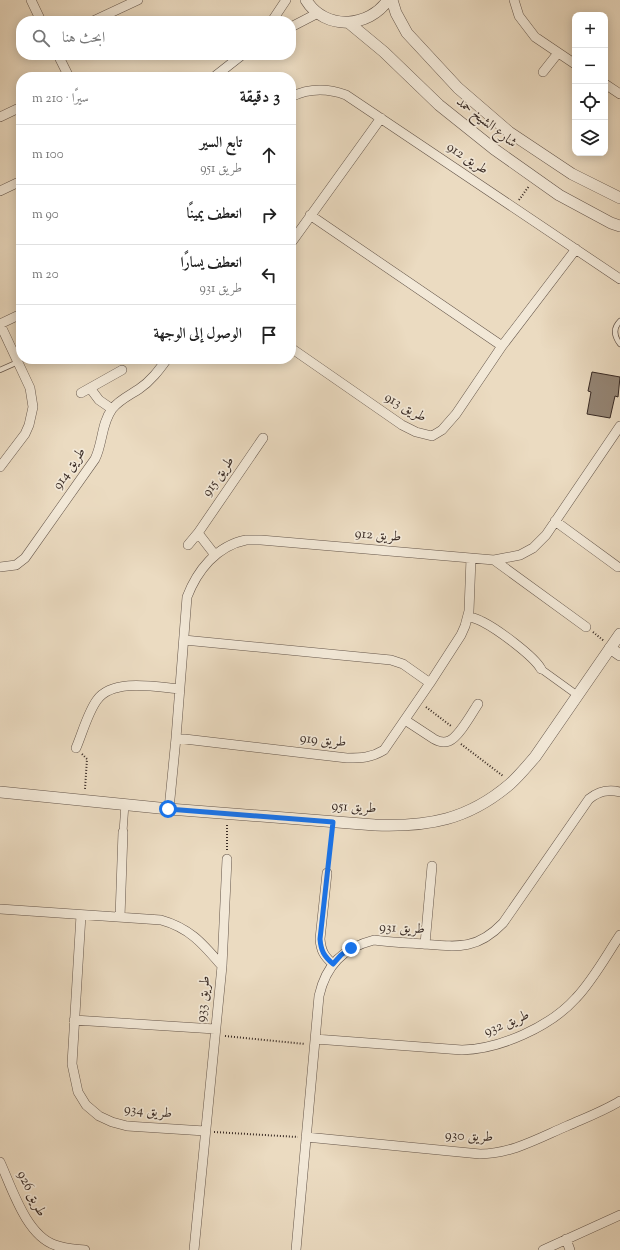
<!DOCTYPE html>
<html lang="ar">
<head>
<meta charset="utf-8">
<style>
	body { margin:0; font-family:"Sorts Mill Goudy",Amiri,serif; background:#f6f6f6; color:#222; direction:rtl }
	.controls { position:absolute; right:12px; top:12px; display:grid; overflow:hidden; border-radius:8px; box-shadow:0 2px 10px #0003 }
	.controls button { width:36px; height:36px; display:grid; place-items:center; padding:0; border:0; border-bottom:1px solid #e0e0e0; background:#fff; color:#222; font:20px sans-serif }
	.stop { position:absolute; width:12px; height:12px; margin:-9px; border:3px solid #1a73e8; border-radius:50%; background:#fff }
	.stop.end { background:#1a73e8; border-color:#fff; box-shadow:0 1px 4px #0008 }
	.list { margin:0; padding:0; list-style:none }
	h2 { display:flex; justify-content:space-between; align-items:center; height:52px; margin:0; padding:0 16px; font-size:17px }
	h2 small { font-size:13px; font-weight:400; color:#767676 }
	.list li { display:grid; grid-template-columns:26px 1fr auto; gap:12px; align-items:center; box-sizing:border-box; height:60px; padding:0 16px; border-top:1px solid #e0e0e0 }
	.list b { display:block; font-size:15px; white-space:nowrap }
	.list p { margin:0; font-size:13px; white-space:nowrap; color:#767676 }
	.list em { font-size:13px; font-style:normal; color:#767676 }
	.icon { flex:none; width:22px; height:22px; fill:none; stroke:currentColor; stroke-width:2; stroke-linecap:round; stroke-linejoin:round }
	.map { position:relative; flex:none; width:620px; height:1250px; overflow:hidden; direction:ltr }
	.search { position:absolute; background:#fff; box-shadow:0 2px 10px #0003; left:16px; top:16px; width:280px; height:44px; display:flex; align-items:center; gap:10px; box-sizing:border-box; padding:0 14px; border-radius:16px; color:#767676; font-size:15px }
	.panel { position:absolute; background:#fff; box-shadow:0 2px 10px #0003; left:16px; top:72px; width:280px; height:292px; border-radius:16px; direction:rtl }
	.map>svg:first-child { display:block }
	.building { fill:#958676; stroke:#382a24 }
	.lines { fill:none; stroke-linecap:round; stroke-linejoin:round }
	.service-casing { stroke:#65564b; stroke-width:6 }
	.pedestrian-casing { stroke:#65564b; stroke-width:8 }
	.minor-casing { stroke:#65564b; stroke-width:10 }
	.tertiary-casing { stroke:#65564b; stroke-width:12 }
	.path { stroke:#382a24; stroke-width:2; stroke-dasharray:1 2; stroke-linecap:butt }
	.service { stroke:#f2e8d7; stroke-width:4.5 }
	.pedestrian { stroke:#f2e8d7; stroke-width:7 }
	.minor { stroke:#f2e8d7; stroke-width:9 }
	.tertiary { stroke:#f2e8d7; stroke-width:11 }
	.route { stroke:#1a73e8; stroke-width:5 }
	.labels { text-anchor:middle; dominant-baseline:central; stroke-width:3.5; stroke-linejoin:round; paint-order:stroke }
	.street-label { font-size:14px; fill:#382a24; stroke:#f2e8d7 }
</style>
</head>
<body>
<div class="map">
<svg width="620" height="1250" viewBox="0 0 620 1250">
	<rect width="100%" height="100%" fill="#ebdbc1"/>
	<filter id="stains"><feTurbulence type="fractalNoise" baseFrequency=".005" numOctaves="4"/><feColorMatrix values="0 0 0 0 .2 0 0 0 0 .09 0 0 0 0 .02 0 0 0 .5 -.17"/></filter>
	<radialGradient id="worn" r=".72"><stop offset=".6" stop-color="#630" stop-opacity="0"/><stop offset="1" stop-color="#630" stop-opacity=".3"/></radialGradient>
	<path class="building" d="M592 372 620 377 618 397 615 396 610 418 587 414 591 392 588 391Z"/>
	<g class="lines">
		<defs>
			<path id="service" d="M620 321C613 328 614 336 620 344
				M0 370 18 362"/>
			<path id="pedestrian" d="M541 669 577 695
				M123 832 125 804"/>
			<path id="minor" d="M31 0 41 21
				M514 0 519 16 535 37 575 64
				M93 21 138 0
				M272 21 286 0
				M291 27 318 13
				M58 55 69 77
				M543 72 558 53
				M214 77 242 55
				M605 84 620 94
				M291 97C309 88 327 88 346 95L620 279
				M0 117 21 107
				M0 191 21 181
				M310 215 502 346
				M291 243 381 118
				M0 324 30 388 33 407 29 425 25 434 0 467
				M0 324 21 314
				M291 348 402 425 416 432 432 436 442 430 456 414 502 346 576 249
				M90 388 99 400 112 409
				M81 393 122 370
				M555 521 618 567
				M188 545 198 533
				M215 555 198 533 263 438
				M494 560 586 627
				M0 567 16 565 25 558 95 459C103 443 101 424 112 409 119 400 130 395 139 389 151 381 159 370 167 359
				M468 616C473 618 478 619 483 622 497 629 534 656 541 669
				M184 640 391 660 403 664 430 683
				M405 720 434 739C439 742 444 743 449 741 459 737 472 713 478 704
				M176 738 347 758C361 758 371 758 384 750L430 683 461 635 465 626 469 611 471 558
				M76 748C82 734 88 712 97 700 113 678 156 687 180 689
				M169 809 176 738 187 597C197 571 216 546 246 540 251 540 256 540 261 540L494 560 520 555 533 548 546 535 620 426
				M327 873 320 939C321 951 324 956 333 964
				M0 909 161 920C190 928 203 944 222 966
				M81 915 72 1064 78 1092 86 1105 99 1116 112 1122 127 1126 205 1131
				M120 917 123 832
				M425 944 432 866
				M74 1020 215 1029
				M315 1039 462 1050C500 1049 550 1027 576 998 593 980 606 956 620 935
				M306 1137 480 1154C511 1154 539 1138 567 1126 585 1118 604 1111 620 1101
				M0 1162C12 1188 26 1235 55 1245 65 1249 75 1249 85 1250
				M566 1239 570 1250
				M194 1250 222 966 227 859
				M296 1250 319 996C326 965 343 948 374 940 390 942 407 943 423 944 458 947 477 950 503 923L589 799C599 791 608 789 620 792
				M543 1250 620 1215"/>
			<path id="tertiary" d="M306 0C325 31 369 28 388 0
				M392 0 396 13 407 33 458 88 509 132 572 174 620 198
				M349 23 384 52 439 105 494 149 559 195 611 223 620 226
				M610 648 620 655
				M0 792 169 809 375 825C428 827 468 820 510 784 519 776 527 766 535 757L620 634"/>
		</defs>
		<use href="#service" class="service-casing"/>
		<use href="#pedestrian" class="pedestrian-casing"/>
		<use href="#minor" class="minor-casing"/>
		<use href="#tertiary" class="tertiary-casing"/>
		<path class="path" d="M519 200 529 186
			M593 632 604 641
			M426 707 451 726
			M461 744 503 776
			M82 754 87 759 85 789
			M227 850V824
			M328 864 332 831
			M225 1036 305 1044
			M214 1132 298 1137"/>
		<use href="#service" class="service"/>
		<use href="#pedestrian" class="pedestrian"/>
		<use href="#minor" class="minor"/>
		<use href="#tertiary" class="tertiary"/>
	</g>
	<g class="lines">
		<path class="route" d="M168 809 333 822 320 939C321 951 324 956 333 964L341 955 351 948"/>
	</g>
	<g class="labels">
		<g class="street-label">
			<text transform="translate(486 123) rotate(38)">شارع الشيخ حمد</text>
			<text transform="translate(467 159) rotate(34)">طريق 912</text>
			<text transform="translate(405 408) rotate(30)">طريق 913</text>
			<text transform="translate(70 469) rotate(-56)">طريق 914</text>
			<text transform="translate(219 477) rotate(-55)">طريق 915</text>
			<text transform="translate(378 536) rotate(5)">طريق 912</text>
			<text transform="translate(323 741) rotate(6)">طريق 919</text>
			<text transform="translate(354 808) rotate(4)">طريق 951</text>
			<text transform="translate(402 929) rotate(3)">طريق 931</text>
			<text transform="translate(204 999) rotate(-84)">طريق 933</text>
			<text transform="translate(507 1024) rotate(-22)">طريق 932</text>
			<text transform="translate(148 1112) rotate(6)">طريق 934</text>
			<text transform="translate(469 1137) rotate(3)">طريق 930</text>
			<text transform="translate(31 1194) rotate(64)">طريق 926</text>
		</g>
	</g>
	<rect width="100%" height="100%" filter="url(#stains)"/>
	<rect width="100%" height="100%" fill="url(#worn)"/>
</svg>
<div class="controls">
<button>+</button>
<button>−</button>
<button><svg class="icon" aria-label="locate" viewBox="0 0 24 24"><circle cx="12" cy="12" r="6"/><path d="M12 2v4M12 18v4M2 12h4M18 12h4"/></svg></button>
<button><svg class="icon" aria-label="layers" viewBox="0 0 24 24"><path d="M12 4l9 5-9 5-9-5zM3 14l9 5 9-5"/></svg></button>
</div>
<div class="stop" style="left:168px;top:809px"></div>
<div class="stop end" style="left:351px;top:948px"></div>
<div class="search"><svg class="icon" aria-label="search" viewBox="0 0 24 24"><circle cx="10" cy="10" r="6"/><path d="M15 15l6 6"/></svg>ابحث هنا</div>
<section class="panel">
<h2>3 دقيقة<small>سيرًا · 210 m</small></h2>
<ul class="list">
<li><svg class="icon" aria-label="ahead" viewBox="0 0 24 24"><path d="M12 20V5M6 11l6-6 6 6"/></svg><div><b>تابع السير</b><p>طريق 951</p></div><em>100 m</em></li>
<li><svg class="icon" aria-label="right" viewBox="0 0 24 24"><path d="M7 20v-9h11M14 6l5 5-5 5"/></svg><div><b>انعطف يمينًا</b></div><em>90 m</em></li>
<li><svg class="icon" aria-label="left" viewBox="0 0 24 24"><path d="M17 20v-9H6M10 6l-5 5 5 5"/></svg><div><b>انعطف يسارًا</b><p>طريق 931</p></div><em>20 m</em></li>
<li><svg class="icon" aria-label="arrive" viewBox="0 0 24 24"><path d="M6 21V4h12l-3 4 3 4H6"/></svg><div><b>الوصول إلى الوجهة</b></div></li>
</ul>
</section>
</div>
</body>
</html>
